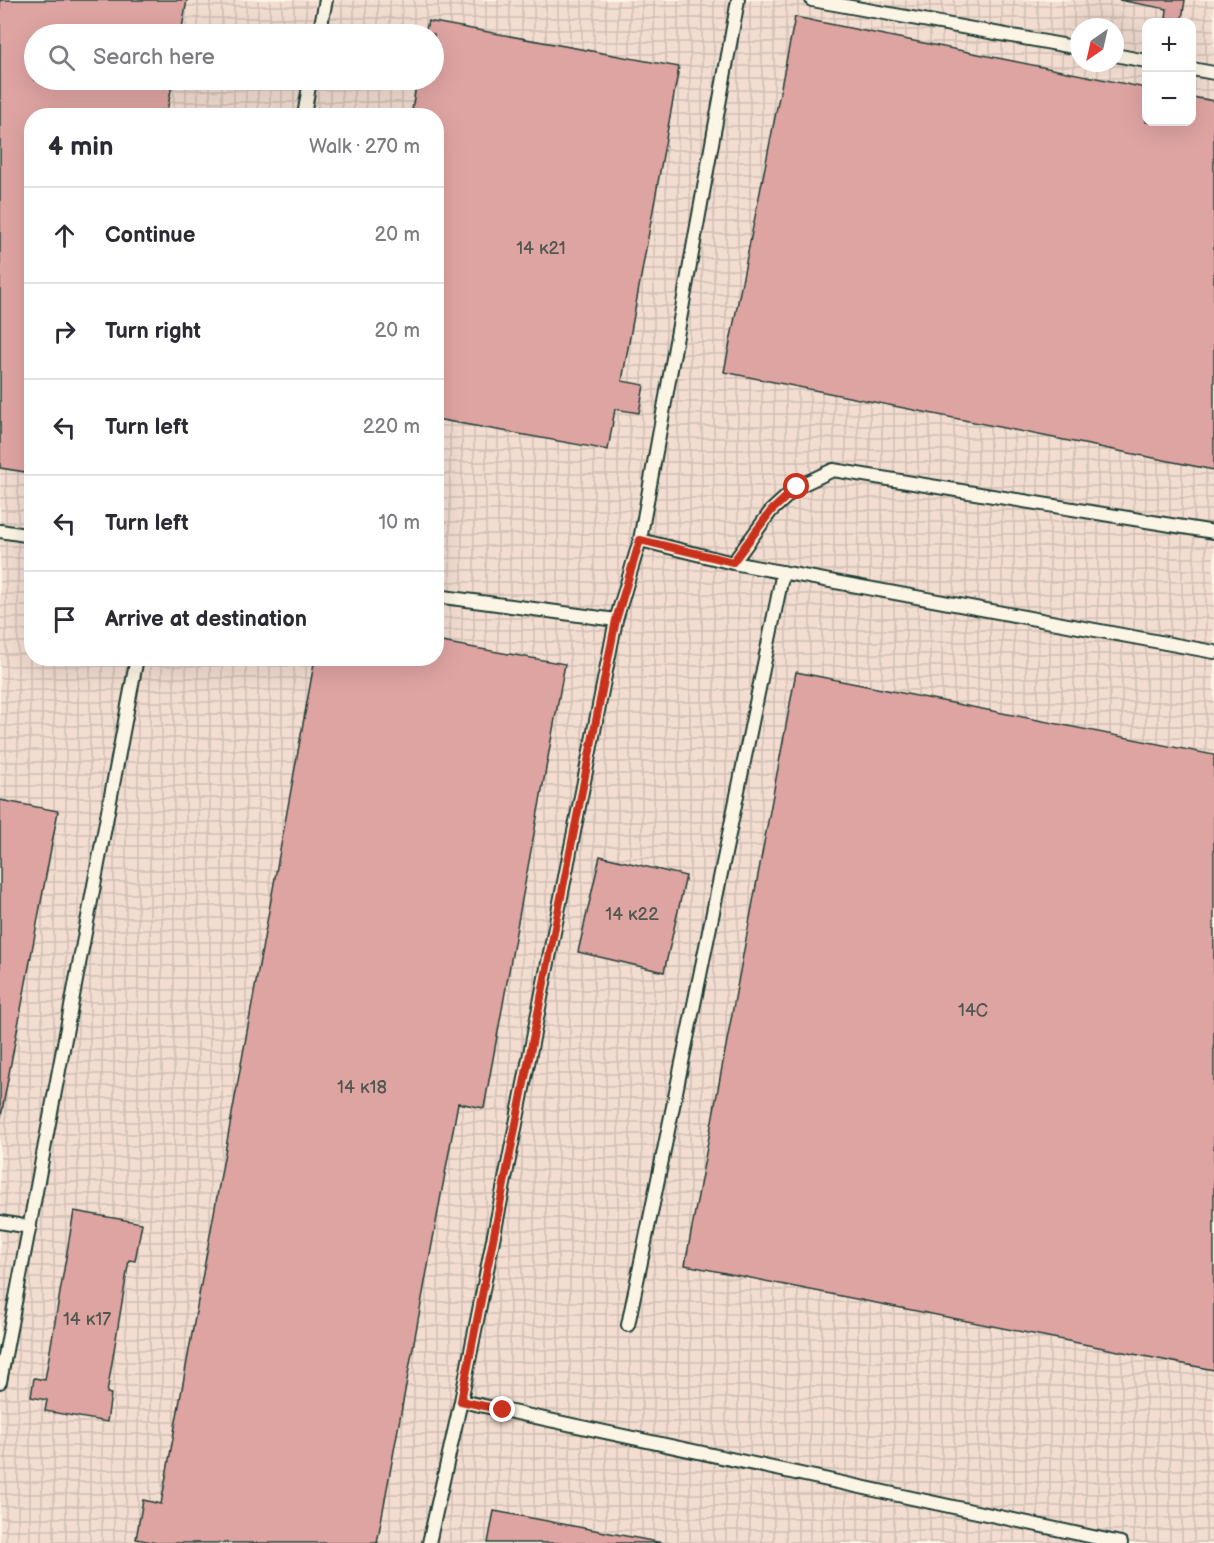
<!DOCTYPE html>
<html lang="en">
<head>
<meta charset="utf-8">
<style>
	body { margin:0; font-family:"Balsamiq Sans",sans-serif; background:#f2f2f3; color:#2b2b33 }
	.controls { position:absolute; right:18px; top:18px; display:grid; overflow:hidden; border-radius:12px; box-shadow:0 6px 24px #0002 }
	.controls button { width:54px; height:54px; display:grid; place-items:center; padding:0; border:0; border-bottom:2px solid #e1e1e2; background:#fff; color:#2b2b33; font:30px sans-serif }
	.compass { position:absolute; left:1070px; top:18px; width:54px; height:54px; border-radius:50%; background:#fff; box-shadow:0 6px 24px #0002; rotate:214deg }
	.stop { position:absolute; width:18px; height:18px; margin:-14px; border:4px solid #c8321e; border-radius:50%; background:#fff }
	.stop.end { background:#c8321e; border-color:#fff; box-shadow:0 2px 6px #0008 }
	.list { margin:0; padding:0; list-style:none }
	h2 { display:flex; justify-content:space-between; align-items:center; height:78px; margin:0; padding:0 24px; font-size:26px }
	h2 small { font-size:20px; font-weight:400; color:#7c7c81 }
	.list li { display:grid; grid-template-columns:39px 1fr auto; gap:18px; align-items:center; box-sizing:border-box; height:96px; padding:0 24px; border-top:2px solid #e1e1e2 }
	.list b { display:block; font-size:22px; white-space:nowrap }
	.list em { font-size:20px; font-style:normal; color:#7c7c81 }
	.icon { flex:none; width:33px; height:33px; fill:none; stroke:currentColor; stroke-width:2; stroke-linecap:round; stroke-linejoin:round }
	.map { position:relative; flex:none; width:1214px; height:1543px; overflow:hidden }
	.search { position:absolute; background:#fff; box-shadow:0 6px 24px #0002; left:24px; top:24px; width:420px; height:66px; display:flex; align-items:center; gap:15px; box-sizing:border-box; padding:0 21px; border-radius:33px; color:#7c7c81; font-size:22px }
	.panel { position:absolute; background:#fff; box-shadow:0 6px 24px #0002; left:24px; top:108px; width:420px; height:558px; border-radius:24px }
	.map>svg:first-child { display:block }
	.industrial { fill:url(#industrial-grid); fill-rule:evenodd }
	.building { fill:#dea4a2; stroke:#1f3d34; stroke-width:1.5 }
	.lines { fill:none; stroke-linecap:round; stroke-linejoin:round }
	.service-casing { stroke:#1f3d34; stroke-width:16 }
	.service { stroke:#fcf5e5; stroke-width:12 }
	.route { stroke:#c8321e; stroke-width:8 }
	.labels { text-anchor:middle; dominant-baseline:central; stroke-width:5; stroke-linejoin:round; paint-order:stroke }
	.number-label { font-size:18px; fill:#4f5750 }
</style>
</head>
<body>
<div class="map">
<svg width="1214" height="1543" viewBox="0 0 1214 1543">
	<defs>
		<pattern id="industrial-grid" width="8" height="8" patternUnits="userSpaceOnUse" patternTransform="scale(1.5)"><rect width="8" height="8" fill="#f3ddd1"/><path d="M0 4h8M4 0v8" fill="none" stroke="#d0bfb4"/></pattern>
	</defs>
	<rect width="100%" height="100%" fill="#fcf5e5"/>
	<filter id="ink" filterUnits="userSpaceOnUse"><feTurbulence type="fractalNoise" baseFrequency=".0167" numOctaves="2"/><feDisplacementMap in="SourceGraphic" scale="12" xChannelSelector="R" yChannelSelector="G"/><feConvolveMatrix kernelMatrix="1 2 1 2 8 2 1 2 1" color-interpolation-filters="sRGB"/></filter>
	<g filter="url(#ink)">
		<path class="industrial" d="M0 0H1214V1543H0ZM1146 22H1192V122H1146ZM1079 27H1115V63H1079ZM34 34H434V80H34ZM32 116H436V658H32Z"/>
		<path class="building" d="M0 0H187L181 34H34V80H173L166 116H32V473L0 468Z
			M1119 0H1185L1182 19 1166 18 1167 9Z
			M795 17 1146 88V122H1192V97L1214 101V470L724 372Z
			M428 21 679 67 622 381 644 385 639 413 615 409 608 450 436 419V116H411L417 80H434V34H425Z
			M436 641 565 664 484 1108 458 1103 377 1543H379H157L136 1539 143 1500 161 1504 315 658H436Z
			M796 672 1214 755V1370L685 1265Z
			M0 800 58 811 0 1122Z
			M600 856 686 876 664 972 578 952Z
			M74 1211 142 1223 135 1261 129 1260 107 1393 111 1394 107 1422 45 1411 47 1400 31 1397 34 1378 45 1380Z
			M494 1511 663 1543H488Z"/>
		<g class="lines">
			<defs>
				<path id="service" d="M812 0 1079 48
					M319 34 326 0
					M1115 55 1146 61
					M1192 69 1214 73
					M304 116 310 80
					M0 531 32 536
					M640 540 733 563 1214 652
					M733 563 771 511 797 487 833 470 1214 532
					M436 596 616 620
					M0 1222 30 1227
					M628 1325 783 572
					M0 1382 137 658
					M461 1401 1121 1543
					M429 1543 461 1401 616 620 640 540 738 0"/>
			</defs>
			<use href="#service" class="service-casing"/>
			<use href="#service" class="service"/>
		</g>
	</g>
	<g class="lines" filter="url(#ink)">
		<path class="route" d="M503 1410 461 1401 616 620 640 540 733 562 771 511 797 487"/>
	</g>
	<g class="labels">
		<g class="number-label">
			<text x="541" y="248">14 к21</text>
			<text x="632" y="914">14 к22</text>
			<text x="973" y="1010">14С</text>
			<text x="362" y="1087">14 к18</text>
			<text x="87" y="1319">14 к17</text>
		</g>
	</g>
</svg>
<div class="controls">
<button>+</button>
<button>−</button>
</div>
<svg class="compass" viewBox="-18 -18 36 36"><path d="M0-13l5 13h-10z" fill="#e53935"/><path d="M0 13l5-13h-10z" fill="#7c7c81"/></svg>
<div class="stop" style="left:797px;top:487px"></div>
<div class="stop end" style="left:503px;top:1410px"></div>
<div class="search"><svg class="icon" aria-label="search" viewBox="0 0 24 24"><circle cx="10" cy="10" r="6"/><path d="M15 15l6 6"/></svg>Search here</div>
<section class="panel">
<h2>4 min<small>Walk · 270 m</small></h2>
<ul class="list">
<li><svg class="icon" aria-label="ahead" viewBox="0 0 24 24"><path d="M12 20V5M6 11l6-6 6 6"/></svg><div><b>Continue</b></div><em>20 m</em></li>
<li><svg class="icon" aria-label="right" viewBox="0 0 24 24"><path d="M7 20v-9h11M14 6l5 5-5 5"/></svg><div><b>Turn right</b></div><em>20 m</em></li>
<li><svg class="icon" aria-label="left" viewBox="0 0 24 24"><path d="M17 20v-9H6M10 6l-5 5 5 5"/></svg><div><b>Turn left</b></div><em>220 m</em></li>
<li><svg class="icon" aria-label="left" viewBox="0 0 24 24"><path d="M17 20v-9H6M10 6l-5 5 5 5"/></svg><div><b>Turn left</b></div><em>10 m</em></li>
<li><svg class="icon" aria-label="arrive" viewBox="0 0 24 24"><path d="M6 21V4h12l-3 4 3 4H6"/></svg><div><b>Arrive at destination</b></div></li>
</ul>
</section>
</div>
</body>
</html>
